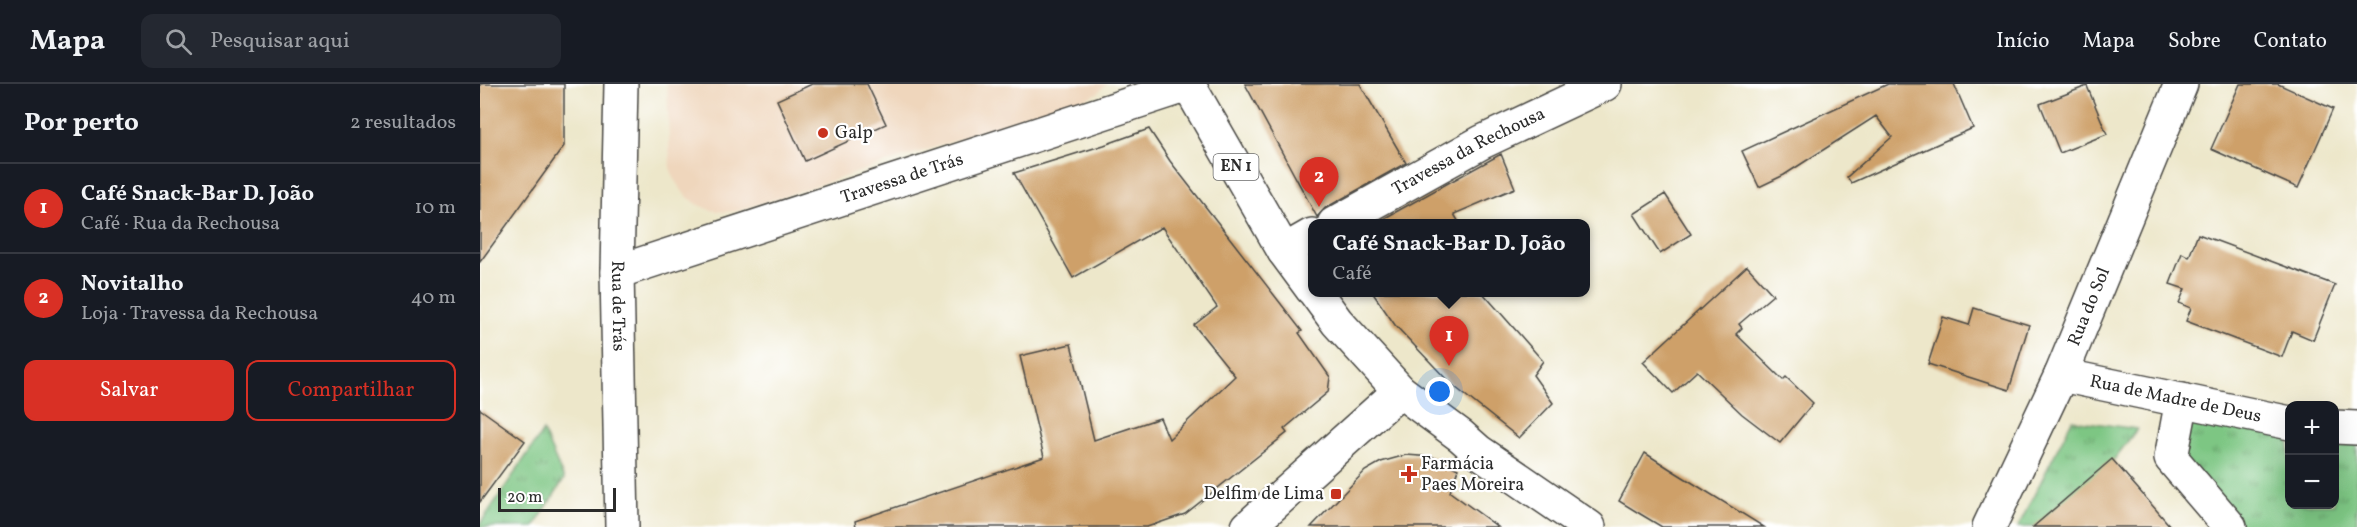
<!DOCTYPE html>
<html lang="pt">
<head>
<meta charset="utf-8">
<style>
	body { margin:0; font-family:Vollkorn,serif; background:#242831; color:#f1f3f6 }
	.controls { position:absolute; right:18px; bottom:18px; display:grid; overflow:hidden; border-radius:12px; box-shadow:0 6px 24px #0002 }
	.controls button { width:54px; height:54px; display:grid; place-items:center; padding:0; border:0; border-bottom:2px solid #363941; background:#171b24; color:#f1f3f6; font:30px sans-serif }
	.scale { position:absolute; left:18px; bottom:15px; width:118px; box-sizing:border-box; padding-left:6px; border:3px solid #2b2b2b; border-top:0; font-size:16px; line-height:21px; white-space:nowrap; color:#2b2b2b; -webkit-text-stroke:4px #fff; paint-order:stroke }
	.you { position:absolute; left:960px; top:308px; width:21px; height:21px; margin:-15px; border:4px solid #fff; border-radius:50%; background:#1a73e8; box-shadow:0 0 0 9px #1a73e833 }
	.badge { display:grid; place-items:center; width:39px; height:39px; border-radius:50%; background:#d93025; color:#fff; font-size:20px; font-weight:700 }
	.pin { position:absolute; translate:-50% -50px; filter:drop-shadow(0 2px 3px #0008) }
	.pin::after { content:''; position:absolute; top:32px; width:21px; height:18px; background:inherit; clip-path:polygon(0 0,100% 0,50% 100%) }
	.popup { position:absolute; left:828px; top:135px; width:282px; height:78px; box-sizing:border-box; display:grid; place-content:center; border-radius:12px; background:#171b24; filter:drop-shadow(0 2px 4px #0005); font-size:20px; white-space:nowrap; color:#9ea1a6 }
	.popup b { font-size:22px; color:#f1f3f6 }
	.popup::after { content:''; position:absolute; left:50%; top:100%; margin-left:-12px; border:12px solid transparent; border-top-color:#171b24 }
	.list { margin:0; padding:0; list-style:none }
	h2 { display:flex; justify-content:space-between; align-items:center; height:78px; margin:0; padding:0 24px; font-size:26px }
	h2 small { font-size:20px; font-weight:400; color:#9ea1a6 }
	.list li { display:grid; grid-template-columns:39px 1fr auto; gap:18px; align-items:center; box-sizing:border-box; height:90px; padding:0 24px; border-top:2px solid #363941 }
	.list b { display:block; font-size:22px; white-space:nowrap }
	.list p { margin:0; font-size:20px; white-space:nowrap; color:#9ea1a6 }
	.list em { font-size:20px; font-style:normal; color:#9ea1a6 }
	.actions { display:flex; gap:12px; padding:18px 24px }
	.actions a { flex:1; padding:14px 0; border:2px solid #d93025; border-radius:12px; text-align:center; font-size:21px; color:#d93025 }
	.actions .main { background:#d93025; color:#fff }
	.icon { flex:none; width:33px; height:33px; fill:none; stroke:currentColor; stroke-width:2; stroke-linecap:round; stroke-linejoin:round }
	.map { position:relative; flex:none; width:1877px; height:443px; overflow:hidden }
	header { display:flex; align-items:center; gap:36px; box-sizing:border-box; height:84px; padding:0 30px; background:#171b24; border-bottom:2px solid #363941 }
	header strong { font-size:28px }
	nav { display:flex; gap:33px; margin-inline-start:auto; font-size:21px }
	.search { width:420px; height:54px; background:#242831; display:flex; align-items:center; gap:15px; box-sizing:border-box; padding:0 21px; border-radius:12px; color:#9ea1a6; font-size:22px }
	main { display:flex }
	aside { flex:1; background:#171b24 }
	.map>svg:first-child { display:block }
	.built { fill:#efd6bc }
	.grass { fill:url(#grass-tufts); stroke:#547857; stroke-width:1.5 }
	.building { fill:#cea069 }
	.lines { fill:none; stroke-linecap:round; stroke-linejoin:round }
	.street-casing { stroke:#484743; stroke-width:36 }
	.secondary-casing { stroke:#484743; stroke-width:36 }
	.primary-casing { stroke:#484743; stroke-width:36 }
	.street { stroke:#fff; stroke-width:33 }
	.secondary { stroke:#fff; stroke-width:33 }
	.primary { stroke:#fff; stroke-width:33 }
	.poi-dot { fill:#c8321e; stroke:#fff; stroke-width:2 }
	.labels { text-anchor:middle; dominant-baseline:central; stroke-width:4.5; stroke-linejoin:round; paint-order:stroke }
	.shield { fill:#fff; stroke:#6b6b6b; stroke-width:1.5 }
	.shield-label { font-size:16px; font-weight:bold; fill:#2b2b2b }
	.poi-label { font-size:18px; fill:#2b2b2b; stroke:#fff; text-anchor:start }
	.street-label { font-size:18px; fill:#2b2b2b; stroke:#fff }
</style>
</head>
<body>
<header>
<strong>Mapa</strong>
<div class="search"><svg class="icon" aria-label="search" viewBox="0 0 24 24"><circle cx="10" cy="10" r="6"/><path d="M15 15l6 6"/></svg>Pesquisar aqui</div>
<nav><a>Início</a><a>Mapa</a><a>Sobre</a><a>Contato</a></nav>
</header>
<main>
<aside>
<h2>Por perto<small>2 resultados</small></h2>
<ul class="list">
<li><span class="badge">1</span><div><b>Café Snack-Bar D. João</b><p>Café · Rua da Rechousa</p></div><em>10 m</em></li>
<li><span class="badge">2</span><div><b>Novitalho</b><p>Loja · Travessa da Rechousa</p></div><em>40 m</em></li>
</ul>
<div class="actions"><a class="main">Salvar</a><a>Compartilhar</a></div>
</aside>
<div class="map">
<svg width="1877" height="443" viewBox="0 0 1877 443">
	<defs>
		<pattern id="grass-tufts" width="24" height="20" patternUnits="userSpaceOnUse" patternTransform="scale(1.5)"><rect width="24" height="20" fill="#7dc683"/><path d="M3 7l-1-3M5 7V3M7 7l1-3M15 17l-1-3M17 17v-4M19 17l1-3" fill="none" stroke="#67a16b"/></pattern>
	</defs>
	<rect width="100%" height="100%" fill="#fff"/>
	<filter id="ink" filterUnits="userSpaceOnUse"><feTurbulence type="fractalNoise" baseFrequency=".0167" numOctaves="2"/><feDisplacementMap in="SourceGraphic" scale="12" xChannelSelector="R" yChannelSelector="G"/><feConvolveMatrix kernelMatrix="1 2 1 2 8 2 1 2 1" color-interpolation-filters="sRGB"/></filter>
	<filter id="wash" filterUnits="userSpaceOnUse"><feTurbulence type="fractalNoise" baseFrequency=".008" numOctaves="4" result="noise"/><feDisplacementMap in="SourceGraphic" scale="24" xChannelSelector="R" yChannelSelector="G"/><feGaussianBlur stdDeviation="1.35" result="paint"/><feColorMatrix in="noise" values="0 0 0 0 0 0 0 0 0 0 0 0 0 0 0 0 0 1.4 0 .05"/><feComposite in="paint" operator="in"/></filter>
	<g filter="url(#wash)">
		<rect width="100%" height="100%" fill="#ede7ca"/>
		<path class="built" d="M187 0H626L618 9 607 14 258 127 244 128 230 126 217 120 205 111 196 98 190 84Z"/>
		<path class="grass" d="M1707 326 1809 347 1810 420H1854L1855 350 1877 351V443H1761L1698 370Z
			M1592 336 1657 345 1583 443H1538Z
			M63 347 84 395 54 443H0V440Z"/>
		<g id="blocks">
			<path class="building" d="M0 0H84V62L0 178Z
				M332 0H387L406 40 325 77 297 16Z
				M765 0H880L926 79 845 124 837 133Z
				M1408 0H1474L1493 44 1371 99 1367 93 1412 53 1396 32 1304 91 1279 103 1262 67Z
				M1760 0H1798L1853 25 1818 104 1731 65Z
				M1607 2 1627 50 1580 69 1560 20Z
				M669 45 690 77 822 247 819 249 850 293 848 308 804 345 807 349 705 430 667 443H376L375 437 564 373 540 272 591 260 614 356 680 334 689 355 755 292 714 241 737 223 682 143 593 194 534 89 624 61Z
				M1021 70 1035 104 974 130 980 140H894Z
				M1185 110 1211 150 1180 170 1154 130Z
				M1718 150 1855 201 1833 256 1812 247 1802 273 1706 237 1711 224 1699 219 1705 205 1690 200 1702 169 1709 173Z
				M1267 182 1293 211 1259 240 1262 244 1256 250 1303 296 1306 293 1333 319 1300 359 1262 330 1217 287 1193 309 1163 278Z
				M892 208H1002L1063 277 1053 291 1073 319 1039 354 970 299 915 241Z
				M1494 224 1549 241 1529 306 1448 280 1463 233 1489 241Z
				M0 325 45 357 0 418Z
				M1165 369 1190 385 1284 443H1182L1162 431 1139 417Z
				M926 371 953 373 978 385 970 408 1018 443H831L885 387 901 378Z
				M1632 375 1691 443H1553Z"/>
		</g>
	</g>
	<g filter="url(#ink)">
		<use href="#blocks" fill-opacity="0" stroke="#484743" stroke-width="1.5"/>
		<g class="lines">
			<defs>
				<g id="street">
					<path id="s1" d="M141 0 137 188 142 443"/>
					<path id="s2" d="M854 140 1002 58 1125 0"/>
					<path d="M804 167 832 151"/>
					<path id="s3" d="M137 188 708 1"/>
					<path id="s4" d="M1581 291 1810 339"/>
					<path d="M1702 316 1691 374 1750 443"/>
					<path d="M1854 343 1877 344"/>
					<path id="s5" d="M1509 443 1581 291 1701 0"/>
				</g>
				<path id="secondary" d="M768 443 920 307"/>
				<path id="primary" d="M708 0 804 167 832 205
					M835 208 857 238 920 307 981 352 998 367 1109 443"/>
			</defs>
			<use href="#street" class="street-casing"/>
			<use href="#secondary" class="secondary-casing"/>
			<use href="#primary" class="primary-casing"/>
			<use href="#street" class="street"/>
			<use href="#secondary" class="secondary"/>
			<use href="#primary" class="primary"/>
		</g>
	</g>
	<g class="poi-dot">
		<circle cx="343" cy="49" r="6"/>
		<path d="M926 381h6v6h6v6h-6v6h-6v-6h-6v-6h6z"/>
		<rect x="850" y="404" width="12" height="12" rx="3"/>
	</g>
	<g class="labels">
		<rect class="shield" x="733.5" y="70" width="45" height="26" rx="4.5"/>
		<g class="shield-label">
			<text x="756" y="83">EN 1</text>
		</g>
		<g class="poi-label">
			<text x="355" y="49">Galp</text>
			<text x="941" y="380">Farmácia<tspan x="941" dy="21">Paes Moreira</tspan></text>
			<text x="844" y="410" text-anchor="end">Delfim de Lima</text>
		</g>
		<g class="street-label">
			<text stroke="none"><textPath href="#s2" startOffset="153">Travessa da Rechousa</textPath></text>
			<text stroke="none"><textPath href="#s3" startOffset="300">Travessa de Trás</textPath></text>
			<text stroke="none"><textPath href="#s1" startOffset="222">Rua de Trás</textPath></text>
			<text stroke="none"><textPath href="#s5" startOffset="242">Rua do Sol</textPath></text>
			<text stroke="none"><textPath href="#s4" startOffset="117">Rua de Madre de Deus</textPath></text>
		</g>
	</g>
</svg>
<div class="controls">
<button>+</button>
<button>−</button>
</div>
<div class="scale">20 m</div>
<div class="you"></div>
<div class="pin badge" style="left:969px;top:282px">1</div>
<div class="popup"><b>Café Snack-Bar D. João</b>Café</div>
<div class="pin badge" style="left:839px;top:123px">2</div>
</div>
</main>
</body>
</html>
